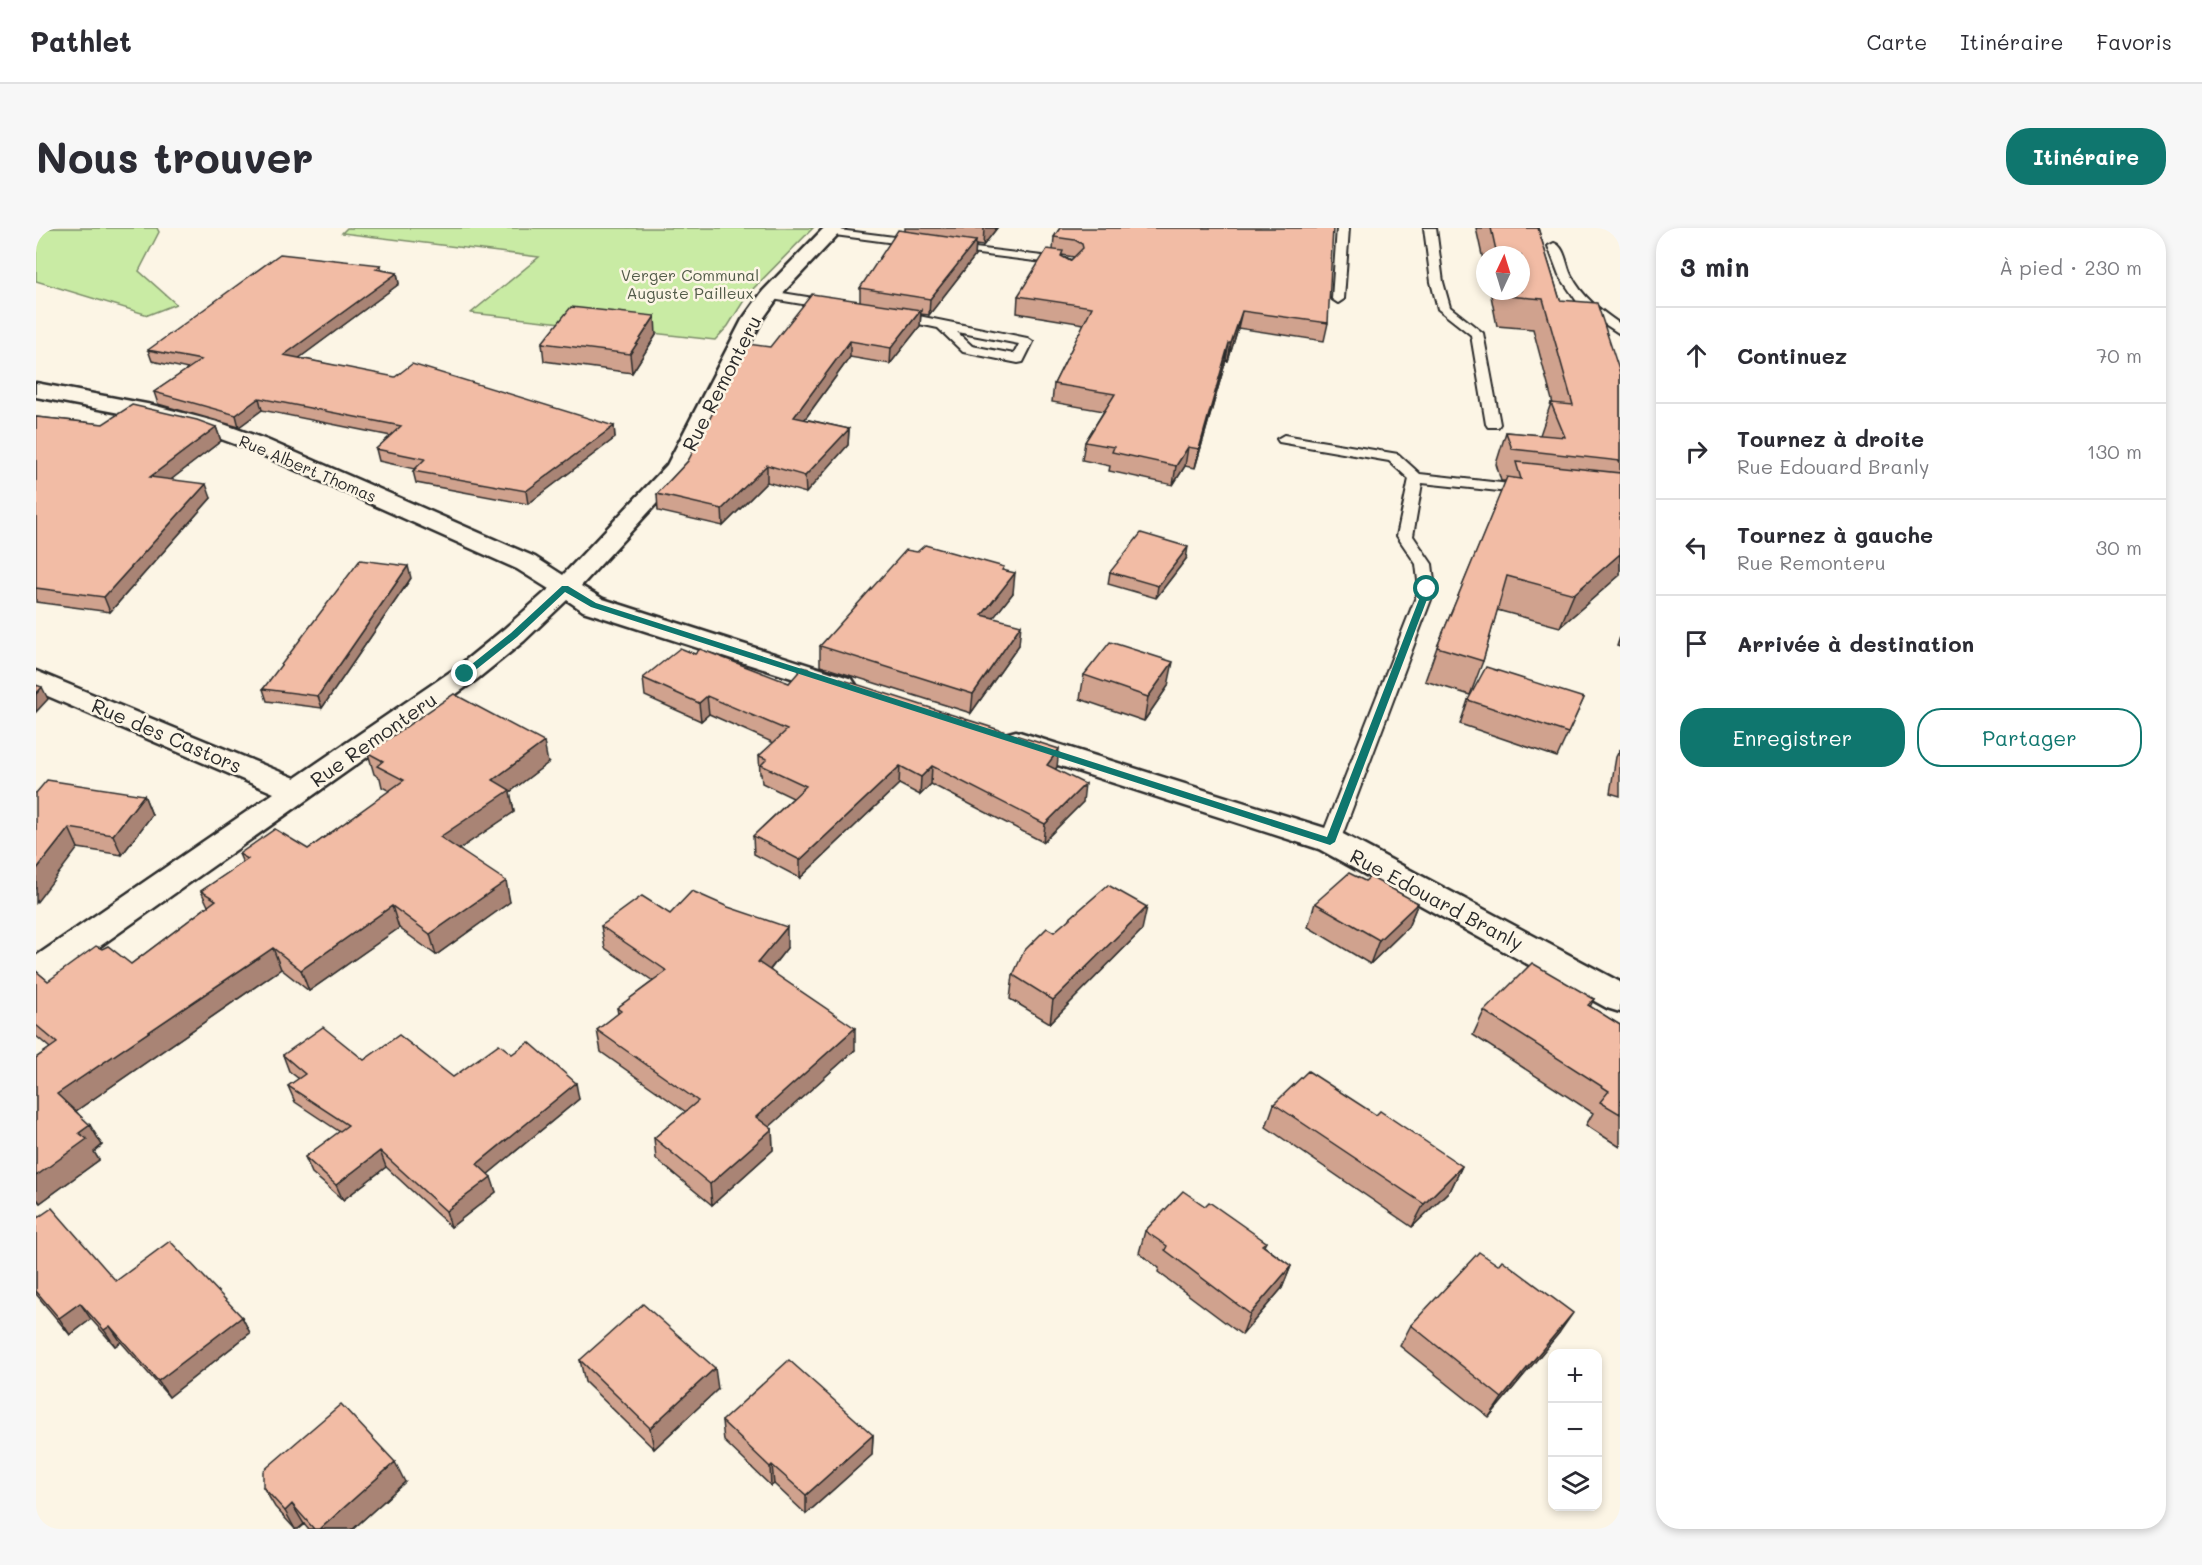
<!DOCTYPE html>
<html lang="fr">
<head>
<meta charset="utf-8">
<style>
	body { margin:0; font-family:Mali,sans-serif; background:#f7f7f7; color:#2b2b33 }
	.controls { position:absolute; right:18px; bottom:18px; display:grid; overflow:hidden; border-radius:12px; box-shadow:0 3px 9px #0003 }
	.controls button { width:54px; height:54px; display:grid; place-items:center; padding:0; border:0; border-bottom:2px solid #e1e1e2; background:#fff; color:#2b2b33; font:30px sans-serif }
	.compass { position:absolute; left:1440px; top:18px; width:54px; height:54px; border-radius:50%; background:#fff; box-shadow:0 3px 9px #0003; rotate:4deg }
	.stop { position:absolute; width:18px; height:18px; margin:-14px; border:4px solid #0f766e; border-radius:50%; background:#fff }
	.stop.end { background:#0f766e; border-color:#fff; box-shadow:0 2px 6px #0008 }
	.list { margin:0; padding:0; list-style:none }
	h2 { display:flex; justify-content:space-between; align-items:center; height:78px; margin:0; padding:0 24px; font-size:26px }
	h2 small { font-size:20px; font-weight:400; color:#7c7c81 }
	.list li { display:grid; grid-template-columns:39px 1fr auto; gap:18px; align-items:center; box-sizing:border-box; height:96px; padding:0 24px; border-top:2px solid #e1e1e2 }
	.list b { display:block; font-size:22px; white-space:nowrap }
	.list p { margin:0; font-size:20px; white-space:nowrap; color:#7c7c81 }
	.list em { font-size:20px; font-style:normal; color:#7c7c81 }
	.actions { display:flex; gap:12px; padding:18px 24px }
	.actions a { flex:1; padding:14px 0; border:2px solid #0f766e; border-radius:24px; text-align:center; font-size:21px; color:#0f766e }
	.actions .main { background:#0f766e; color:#fff }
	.icon { flex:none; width:33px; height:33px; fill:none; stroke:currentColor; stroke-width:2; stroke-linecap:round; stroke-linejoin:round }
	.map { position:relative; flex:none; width:1584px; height:1301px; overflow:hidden; border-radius:24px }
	header { display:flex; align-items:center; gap:36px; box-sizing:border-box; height:84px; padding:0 30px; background:#fff; border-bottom:2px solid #e1e1e2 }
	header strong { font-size:28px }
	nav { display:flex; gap:33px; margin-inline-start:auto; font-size:21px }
	.intro { display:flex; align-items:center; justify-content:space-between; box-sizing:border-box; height:144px; padding:0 36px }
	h1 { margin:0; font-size:42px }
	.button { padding:15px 27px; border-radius:24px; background:#0f766e; color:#fff; font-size:21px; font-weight:700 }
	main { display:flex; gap:36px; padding:0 36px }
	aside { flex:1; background:#fff; border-radius:24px; box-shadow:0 3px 9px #0003 }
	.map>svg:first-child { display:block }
	.green { fill:#c9eba4; stroke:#7a8b68; stroke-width:1.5 }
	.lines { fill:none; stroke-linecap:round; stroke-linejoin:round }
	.service-casing { stroke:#2b2b2b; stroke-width:4 }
	.minor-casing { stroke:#2b2b2b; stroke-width:5 }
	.service { fill:#fcf5e5; fill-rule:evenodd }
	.minor { fill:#fcf5e5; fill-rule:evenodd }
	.wall { fill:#d0a28e; stroke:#2b2b2b; stroke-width:1.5; fill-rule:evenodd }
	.shaded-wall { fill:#a98474; stroke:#2b2b2b; stroke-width:1.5 }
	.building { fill:#f2bca5; stroke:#2b2b2b; stroke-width:1.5 }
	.route { fill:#0f766e }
	.labels { text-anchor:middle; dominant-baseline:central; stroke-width:5; stroke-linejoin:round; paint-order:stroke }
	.far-park-label { font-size:16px; fill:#525b49; stroke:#fcf5e5 }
	.far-street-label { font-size:16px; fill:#2b2b2b; stroke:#fcf5e5 }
	.street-label { font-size:20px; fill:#2b2b2b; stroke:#fcf5e5 }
</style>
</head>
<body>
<header>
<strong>Pathlet</strong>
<nav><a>Carte</a><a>Itinéraire</a><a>Favoris</a></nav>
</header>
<div class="intro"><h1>Nous trouver</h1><a class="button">Itinéraire</a></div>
<main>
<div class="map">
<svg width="1584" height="1301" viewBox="0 0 1584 1301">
	<rect width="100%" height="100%" fill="#fcf5e5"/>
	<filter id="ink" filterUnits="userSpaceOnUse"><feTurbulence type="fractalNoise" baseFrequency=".0167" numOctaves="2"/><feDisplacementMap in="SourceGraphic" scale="12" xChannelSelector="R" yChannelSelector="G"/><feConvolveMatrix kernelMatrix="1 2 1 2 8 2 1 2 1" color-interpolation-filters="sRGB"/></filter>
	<g filter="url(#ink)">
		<path class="green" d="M0 0H121L123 4 103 43 140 76 112 87 0 53Z
			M311 0H777L712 66 692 98 679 112 435 85 503 29 306 5Z"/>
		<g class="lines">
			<defs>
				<path id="service" d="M1301 0H1313L1308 71 1302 75 1296 71Z
					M1388 0H1400L1407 54 1414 79 1447 105 1464 196 1462 199H1452L1450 196 1435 107 1402 81 1395 54Z
					M795 1 882 12 888 15 882 18 791 6 789 4Z
					M1518 15C1529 18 1530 37 1535 47 1546 69 1564 82 1584 96V106L1546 81 1523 47 1512 18Z
					M914 17 1031 31 1037 34 1031 37 910 22 908 20Z
					M734 63 796 73 802 77 796 81 730 70V64Z
					M858 83 991 110 997 114 987 134 982 135 927 124 902 100 854 90 852 87 854 84ZM921 104 983 116 978 126 936 118Z
					M1248 207 1362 226 1384 246 1492 258 1499 262 1492 266 1386 255 1377 308 1396 336 1399 361 1304 613 1301 618 1294 620 1287 618 1284 613 1383 361 1380 336 1361 308 1373 251 1353 233 1243 214 1241 211Z"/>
				<path id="minor" d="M788 0H808L741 71 726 92 653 240 545 358 567 371 816 451 820 457 816 463 806 466 796 463 547 383 531 372 488 413 440 452 12 755 0 759V728L238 565 0 463V443L259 550 420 440 468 401 513 361 481 341 215 222 166 204 115 191 0 169V155L116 177 182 194 231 212 499 329 527 347 631 237 706 92 727 63Z
					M980 503 1305 605 1584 754V784L1571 780 1283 621 969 520 965 513 969 506Z"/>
			</defs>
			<use href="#service" class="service-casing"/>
			<use href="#minor" class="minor-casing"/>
			<use href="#service" class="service"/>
			<use href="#minor" class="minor"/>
		</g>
		<path class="wall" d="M869 0H961L947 18 940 17 939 28 893 87 885 86 884 98 854 136 814 129 769 191 813 201 812 217 770 265 731 254 687 298 622 283 621 266 652 233 734 119 824 73V60L869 3Z
			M1024 0 1292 95 1288 113 1202 100 1192 133 1190 132 1159 240 1149 238 1137 257 1073 243 1074 238 1046 232 1049 214 1068 183 1016 174 1018 156 1048 96 981 85 982 68 1017 22 1018 9ZM1026 27 1038 29 1034 33 1026 29Z
			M1440 0H1502L1524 72 1584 145V347L1524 399 1461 382 1447 433 1434 467 1389 453 1401 419 1470 253H1465L1460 236 1470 204 1504 207 1515 175 1517 176 1497 101 1461 98 1454 63H1485V27H1449V41Z
			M345 37V42L361 45 363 56 263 130 578 198 579 210 492 276 380 255 377 243 379 241 343 233 340 221 355 208 226 182 203 199 122 176 118 164 152 141 116 133 112 122Z
			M620 107 596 145 508 133 506 115Z
			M0 189 67 196 180 199 185 213 134 252 175 270 74 384 0 374Z
			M1150 331 1120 370 1072 356 1074 344Z
			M968 342 977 365 957 390 983 417 935 485 784 438V418Z
			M375 350 286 480 231 473 227 461Z
			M1584 409V419L1581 418Z
			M659 426 1021 539 1019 541 1047 574 1007 614 895 556 884 567 863 556 764 650 718 626 717 608 757 570 726 555 725 546H724L723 528 738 515 673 486 665 493 609 468 607 450Z
			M1048 447 1132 458 1108 493 1044 471Z
			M1548 470 1521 529 1424 496 1432 472Z
			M1584 521V568L1574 565 1580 529Z
			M332 525 512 535 474 564 478 584 423 621 474 674 400 727 363 700 273 763 245 741 40 883 66 917 58 924 63 932 4 975 0 971V830L14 820 0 808V743L12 753 95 736 172 678 165 663 207 635 203 626 272 621 354 563 346 559 344 550 338 546Z
			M0 565 108 567 116 587 86 627 42 620Z
			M1329 653 1382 675 1372 699 1334 736 1272 699 1279 675Z
			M634 686 751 720 734 742 819 822 733 899 736 901 737 922 676 977 620 931 618 910 650 884 565 824 561 802 582 786 581 780 617 753 569 720 565 698Z
			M1106 702 1014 795 974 771 977 747 1018 704Z
			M1558 771 1554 779 1584 797V919L1550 897 1557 885 1437 807 1448 783Z
			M476 826 543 871 452 946 460 964 415 999 350 939 307 972 276 945 269 929 304 904 259 874 252 858 263 851 253 843 247 827 328 832 417 849Z
			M1238 876 1340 887 1426 938 1415 961 1376 999 1230 899Z
			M1169 978 1230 1014 1228 1018 1255 1038 1246 1060 1206 1107 1122 1044 1123 1040 1103 1025 1109 1003Z
			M0 991 80 1053 206 1089 214 1105 133 1169 85 1114 79 1118 55 1091 34 1107 0 1066Z
			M1375 1097 1523 1105 1453 1189 1364 1118Z
			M544 1132 682 1161 618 1221 549 1154Z
			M686 1193 837 1207 836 1227 770 1286 738 1256 735 1258 688 1213Z
			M369 1254 317 1301H272L268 1296 262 1301H259L239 1279 227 1259Z"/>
		<path class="shaded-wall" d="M948 0H961L947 18Z
			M940 13 939 28 893 87 894 71Z
			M361 45 363 56 251 139 248 127Z
			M885 82 884 98 854 136 855 120Z
			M1206 83 1202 100 1192 133 1195 115Z
			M619 88 620 107 596 145 594 126Z
			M814 113V129L758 206V189Z
			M1193 115 1190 132 1159 240 1163 221Z
			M223 170 226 182 203 199 200 187Z
			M578 198 579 210 492 276 490 263Z
			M180 199 185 213 119 264 114 249Z
			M813 201 812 217 770 265 769 248Z
			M1152 219 1149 238 1137 257 1140 238Z
			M731 237V254L687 298 686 281Z
			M170 256 175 270 74 384 68 369Z
			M1152 319 1150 331 1120 370 1122 358Z
			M1584 326V347L1524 399 1538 366Z
			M372 338 375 350 286 480 282 468Z
			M979 345 977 365 945 406 946 387Z
			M985 397 983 417 935 485 937 466Z
			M1137 434 1132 458 1108 493 1112 469Z
			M6 459 12 471 0 484V466Z
			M671 468 673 486 665 493 663 475Z
			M508 514 512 535 474 564 478 584 410 630 404 609 457 552Z
			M1023 521 1021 539 1009 555 1011 537Z
			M864 538 863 556 764 650V632Z
			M896 538 895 556 884 567 885 549Z
			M1049 556 1047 574 1007 614 1009 596Z
			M108 567 116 587 86 627 77 607Z
			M33 600 42 620 0 675V642Z
			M470 653 474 674 400 727 394 706Z
			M1382 675 1372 699 1334 736 1343 712Z
			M356 678 363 700 273 763 265 742Z
			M1111 679 1106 702 1014 795 1017 772Z
			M751 699V720L723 755 722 734Z
			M237 720 245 741 34 887 21 866Z
			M819 800V822L721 910 720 889Z
			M540 855 543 871 446 951 441 936Z
			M54 897 66 917 58 924 63 932 4 975 0 969V948L43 905Z
			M736 901 737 922 676 977 674 956Z
			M344 923 350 939 307 972 300 957Z
			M1426 938 1415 961 1376 999 1388 976Z
			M455 949 460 964 415 999 410 983Z
			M1255 1038 1246 1060 1206 1107 1214 1086Z
			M44 1075 55 1091 34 1107 23 1090Z
			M1537 1085 1523 1105 1453 1189 1466 1170Z
			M206 1089 214 1105 133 1169 122 1153Z
			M74 1098 85 1114 79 1118 68 1102Z
			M679 1140 682 1161 618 1221 614 1200Z
			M837 1207 836 1227 770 1286V1267Z
			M359 1234 369 1254 317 1301H284Z
			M736 1237 738 1256 735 1258 734 1239Z
			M256 1276 268 1296 262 1301H259L249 1283Z"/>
		<path class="building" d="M1024 0H1297L1292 95 1206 83 1195 115H1193L1163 221 1152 219 1140 238 1076 224 1078 219 1049 214 1079 166 1018 156 1056 79 982 68 1011 21 1027 23 1025 28 1034 33 1047 20 1046 16 1039 12 1018 9Z
			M1455 0H1502L1524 72 1561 75 1584 145V233L1476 221 1470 204 1529 209 1515 175 1537 177 1507 71 1471 68 1469 63H1485V27H1461Z
			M862 2 940 13 894 71 824 60Z
			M244 26 345 37 340 41 361 45 248 127 359 149 376 136 578 198 490 263 377 243 389 231 340 221 365 198 223 170 200 187 118 164 165 132 112 122Z
			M776 66 885 82 855 120 814 113 758 189 813 201 769 248 731 237 686 281 621 266 652 233 712 116 734 119Z
			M535 79 619 88 594 126 506 115Z
			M96 177 161 192 180 199 114 249 170 256 68 369 0 360V189L67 196Z
			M1480 234 1584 245V326L1538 366 1471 348 1447 433 1401 419 1471 249 1485 251Z
			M1105 305 1152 319 1122 358 1074 344Z
			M889 317 968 339 966 342 979 345 946 387 985 397 937 466 784 418 870 322 881 324Z
			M324 332 372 338 282 468 227 461Z
			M1074 414 1137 434 1112 469 1048 447Z
			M644 420 659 426 664 421 753 455 767 439 1023 521 1011 537 1049 556 1009 596 896 538 885 549 864 538 764 632 717 608 770 558 725 537 731 531 723 528 751 502 671 468 663 475 607 450Z
			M1450 439 1548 470 1532 505 1432 472Z
			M0 457 6 459 0 466Z
			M418 466 508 514 457 552 474 562 404 609 470 653 394 706 356 678 265 742 237 720 21 866 54 897 43 905 51 911 0 948V830L21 815 0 797V743L12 753 60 718 66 721 72 718 95 736 180 672 165 663 212 631 203 626 239 601 272 621 368 552 341 538 347 533 332 525Z
			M11 552 108 567 77 607 33 600 0 642V565Z
			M1313 645 1329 653 1334 649 1382 675 1343 712 1279 675Z
			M1072 657 1111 679 1017 772 977 747 988 723 1011 700 1018 704Z
			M656 663 692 679 751 699 722 734 819 800 720 889 736 901 674 956 618 910 662 873 561 802 585 783 581 780 631 743 565 698 606 668 634 686Z
			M1496 735 1558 771 1552 777 1584 797V886L1564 874 1573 863 1448 783Z
			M287 799 328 832 363 807 417 849 463 816 476 826 493 814 540 855 441 936 455 949 410 983 344 923 300 957 269 929 312 897 252 858 269 846 247 827Z
			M1272 843 1340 887 1344 883 1426 938 1388 976 1238 876Z
			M1147 963 1169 978 1173 974 1230 1014 1226 1017 1255 1038 1214 1086 1129 1022 1131 1018 1109 1003Z
			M16 980 80 1053 134 1013 206 1089 122 1153 74 1098 68 1102 44 1075 23 1090 0 1063V991Z
			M1443 1024 1462 1037 1466 1032 1537 1085 1466 1170 1375 1097Z
			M607 1076 679 1140 614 1200 544 1132Z
			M753 1132 837 1207 770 1267 736 1237 734 1239 686 1193Z
			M305 1176 359 1234 284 1301H278L256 1276 249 1283 227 1259V1243Z"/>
	</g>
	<path class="route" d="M526 358H532L560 375 1291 609 1387 361 1391 358 1395 361 1299 614 1294 617 555 379 529 364 481 409 432 448H426V444L475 405Z"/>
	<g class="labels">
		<g class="far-park-label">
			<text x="654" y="46">Verger Communal<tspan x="654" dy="18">Auguste Pailleux</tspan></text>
		</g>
		<g class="far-street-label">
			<text transform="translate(272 240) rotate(23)">Rue Albert Thomas</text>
		</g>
		<g class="street-label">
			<text transform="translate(685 155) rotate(-63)">Rue Remonteru</text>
			<text transform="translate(131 507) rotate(23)">Rue des Castors</text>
			<text transform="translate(337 511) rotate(-35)">Rue Remonteru</text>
			<text transform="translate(1401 671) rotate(28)">Rue Edouard Branly</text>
		</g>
	</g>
</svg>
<div class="controls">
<button>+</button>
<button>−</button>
<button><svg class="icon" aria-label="layers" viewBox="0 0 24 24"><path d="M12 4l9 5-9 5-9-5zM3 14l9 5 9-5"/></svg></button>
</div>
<svg class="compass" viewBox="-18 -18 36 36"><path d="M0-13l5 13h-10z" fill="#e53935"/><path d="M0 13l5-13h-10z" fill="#7c7c81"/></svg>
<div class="stop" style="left:1391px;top:361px"></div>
<div class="stop end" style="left:429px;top:446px"></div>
</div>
<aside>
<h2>3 min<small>À pied · 230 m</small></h2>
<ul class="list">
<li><svg class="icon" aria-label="ahead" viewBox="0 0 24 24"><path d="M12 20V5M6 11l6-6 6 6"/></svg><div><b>Continuez</b></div><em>70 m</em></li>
<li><svg class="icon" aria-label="right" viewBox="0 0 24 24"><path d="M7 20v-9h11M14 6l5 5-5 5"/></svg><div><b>Tournez à droite</b><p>Rue Edouard Branly</p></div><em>130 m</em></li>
<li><svg class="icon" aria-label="left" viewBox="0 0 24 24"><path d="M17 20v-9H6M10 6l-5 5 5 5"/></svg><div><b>Tournez à gauche</b><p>Rue Remonteru</p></div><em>30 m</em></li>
<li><svg class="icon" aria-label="arrive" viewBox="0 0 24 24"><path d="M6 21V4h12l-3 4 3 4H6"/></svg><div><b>Arrivée à destination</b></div></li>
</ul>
<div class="actions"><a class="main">Enregistrer</a><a>Partager</a></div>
</aside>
</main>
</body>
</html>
